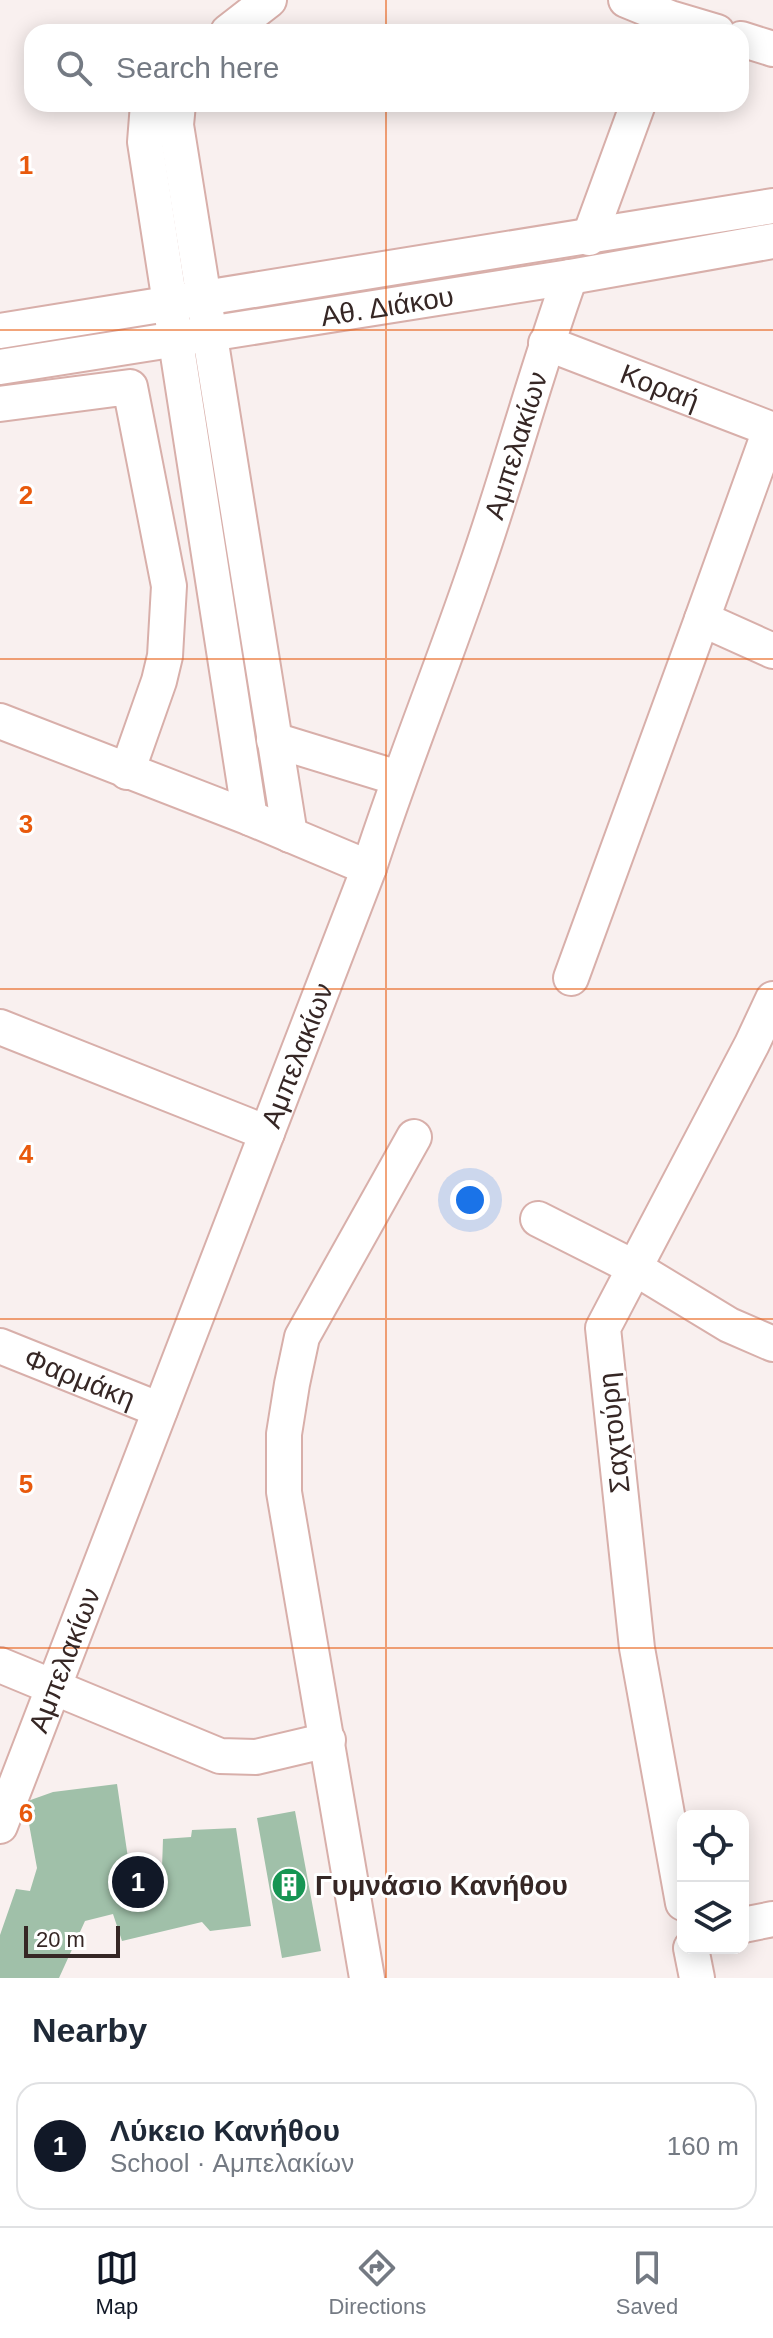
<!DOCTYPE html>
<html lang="en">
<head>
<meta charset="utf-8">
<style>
	body { margin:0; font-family:Helvetica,sans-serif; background:#f2f2f3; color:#1f2937 }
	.controls { position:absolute; right:24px; bottom:24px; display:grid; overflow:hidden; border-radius:16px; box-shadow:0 4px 20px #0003 }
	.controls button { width:72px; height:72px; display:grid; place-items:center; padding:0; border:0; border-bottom:2px solid #e0e1e3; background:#fff; color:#1f2937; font:40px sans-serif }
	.scale { position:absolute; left:24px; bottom:20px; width:96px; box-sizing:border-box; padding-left:8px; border:4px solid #362725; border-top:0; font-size:22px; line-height:28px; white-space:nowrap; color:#362725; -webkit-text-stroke:6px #fff; paint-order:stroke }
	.you { position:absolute; left:470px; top:1200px; width:28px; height:28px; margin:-20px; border:6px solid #fff; border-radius:50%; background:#1a73e8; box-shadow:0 0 0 12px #1a73e833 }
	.badge { display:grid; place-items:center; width:52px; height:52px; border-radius:50%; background:#111827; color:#fff; font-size:26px; font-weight:700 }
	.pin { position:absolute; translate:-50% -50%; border:4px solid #fff; box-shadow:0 2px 8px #0006 }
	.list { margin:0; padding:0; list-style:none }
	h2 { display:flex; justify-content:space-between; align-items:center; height:104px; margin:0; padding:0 32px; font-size:34px }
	h2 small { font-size:26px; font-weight:400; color:#747a83 }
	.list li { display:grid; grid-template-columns:52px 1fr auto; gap:24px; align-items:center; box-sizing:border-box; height:128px; margin:0 16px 16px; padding:0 16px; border:2px solid #e0e1e3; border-radius:24px }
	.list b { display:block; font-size:30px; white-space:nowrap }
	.list p { margin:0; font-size:26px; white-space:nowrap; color:#747a83 }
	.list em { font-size:26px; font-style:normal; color:#747a83 }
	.icon { flex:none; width:44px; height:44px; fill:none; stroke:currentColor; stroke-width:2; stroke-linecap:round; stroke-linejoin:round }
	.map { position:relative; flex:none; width:773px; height:1978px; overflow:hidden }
	.search { position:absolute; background:#fff; box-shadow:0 4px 20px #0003; left:24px; right:24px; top:24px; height:88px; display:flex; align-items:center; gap:20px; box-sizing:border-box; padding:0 28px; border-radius:24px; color:#747a83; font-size:30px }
	.sheet { height:248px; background:#fff }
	nav { display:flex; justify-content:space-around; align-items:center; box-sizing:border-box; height:112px; border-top:2px solid #e0e1e3; background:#fff; font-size:22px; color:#747a83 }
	nav a { display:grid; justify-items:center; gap:4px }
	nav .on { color:#111827 }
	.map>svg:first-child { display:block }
	.building { fill:#a0c0a9 }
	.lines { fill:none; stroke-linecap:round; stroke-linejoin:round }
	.minor-casing { stroke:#d8afaa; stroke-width:38 }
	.minor { stroke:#fff; stroke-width:34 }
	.grid { fill:none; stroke:#e8590c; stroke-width:2; stroke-opacity:0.55 }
	.labels { text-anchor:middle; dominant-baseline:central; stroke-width:6; stroke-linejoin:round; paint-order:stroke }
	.street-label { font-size:28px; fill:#362725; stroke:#fff }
	.poi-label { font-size:28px; font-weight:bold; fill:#362725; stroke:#fff; text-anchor:start }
	.grid-label { font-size:26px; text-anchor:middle; font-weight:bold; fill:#e8590c; stroke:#fff; stroke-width:6; stroke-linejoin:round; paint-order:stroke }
</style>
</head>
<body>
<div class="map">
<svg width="773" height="1978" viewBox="0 0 773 1978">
	<rect width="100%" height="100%" fill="#f9f0ef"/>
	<path class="building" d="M117 1784 128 1858 116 1861 118 1875 162 1868 163 1839 191 1837 192 1830 236 1828 251 1926 210 1931 202 1922 122 1941 113 1914 85 1921 59 1978H0V1935L16 1889 30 1891 37 1868 25 1802 53 1792Z
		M295 1811 321 1951 282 1958 257 1818Z"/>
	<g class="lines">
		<defs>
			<g id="minor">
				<path d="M626 0 670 18 717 32"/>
				<path d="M228 32 269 0"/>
				<path d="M741 39 773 49"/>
				<path d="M148 104 145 142 250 818"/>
				<path d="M178 104 176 125 290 835"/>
				<path d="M589 238 638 104"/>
				<path d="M0 331 773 206"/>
				<path id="s1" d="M546 343 773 430"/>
				<path id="s2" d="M0 367 570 277 773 241"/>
				<path d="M0 404 130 387 169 586 165 656 159 681 127 772"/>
				<path d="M770 430 702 619 773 651"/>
				<path d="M0 721 250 818 369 868"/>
				<path d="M274 740 398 778"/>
				<path d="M571 978 702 619"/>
				<path d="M0 1027 267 1133"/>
				<path d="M538 1219 635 1268 729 1325 773 1344"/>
				<path id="s3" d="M0 1346 160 1410"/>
				<path d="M0 1665 220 1756 256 1757 328 1740"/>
				<path id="s4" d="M0 1826 369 868C401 768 441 671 475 571 509 474 535 374 570 277"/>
				<path d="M683 1903 637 1648 603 1328 752 1044 773 999"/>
				<path d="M743 1925 773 1919"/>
				<path d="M691 1948 697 1978"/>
				<path d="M367 1978 284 1492V1434L292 1384 302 1337 414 1137"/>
			</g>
		</defs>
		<use href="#minor" class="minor-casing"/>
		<use href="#minor" class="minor"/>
	</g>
	<path class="grid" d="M386 0V32M386 104V1978M0 330H773M0 659H773M0 989H773M0 1319H773M0 1648H773"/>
	<defs>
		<symbol id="building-disc" viewBox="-11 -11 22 22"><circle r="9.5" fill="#169553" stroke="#fff"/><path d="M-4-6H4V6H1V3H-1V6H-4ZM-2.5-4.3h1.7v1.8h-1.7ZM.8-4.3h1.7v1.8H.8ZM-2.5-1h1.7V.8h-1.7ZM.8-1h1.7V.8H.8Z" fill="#fff"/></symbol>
	</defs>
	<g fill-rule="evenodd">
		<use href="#building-disc" x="269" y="1865" width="40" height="40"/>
	</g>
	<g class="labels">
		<g class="street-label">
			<text stroke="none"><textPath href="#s2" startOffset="392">Αθ. Διάκου</textPath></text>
			<text stroke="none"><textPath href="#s1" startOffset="122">Κοραή</textPath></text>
			<text stroke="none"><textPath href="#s4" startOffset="1474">Αμπελακίων</textPath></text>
			<text stroke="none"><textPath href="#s4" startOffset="826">Αμπελακίων</textPath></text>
			<text stroke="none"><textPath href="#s3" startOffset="86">Φαρμάκη</textPath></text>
			<text transform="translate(614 1433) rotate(-96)">Σαχτούρη</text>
			<text stroke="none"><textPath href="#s4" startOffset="178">Αμπελακίων</textPath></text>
		</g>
		<g class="poi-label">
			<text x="315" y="1885">Γυμνάσιο Κανήθου</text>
		</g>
	</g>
	<g class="grid-label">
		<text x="26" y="174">1</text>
		<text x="26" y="504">2</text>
		<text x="26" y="833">3</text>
		<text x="26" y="1163">4</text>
		<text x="26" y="1493">5</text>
		<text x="26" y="1822">6</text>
	</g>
</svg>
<div class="controls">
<button><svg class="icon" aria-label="locate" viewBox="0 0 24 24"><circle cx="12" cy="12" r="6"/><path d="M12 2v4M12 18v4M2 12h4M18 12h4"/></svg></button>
<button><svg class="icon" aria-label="layers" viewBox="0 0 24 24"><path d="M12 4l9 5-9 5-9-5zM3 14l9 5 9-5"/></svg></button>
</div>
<div class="scale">20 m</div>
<div class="you"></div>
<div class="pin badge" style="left:138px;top:1882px">1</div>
<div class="search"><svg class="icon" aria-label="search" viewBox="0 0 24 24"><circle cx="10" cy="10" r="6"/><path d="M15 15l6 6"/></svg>Search here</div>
</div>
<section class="sheet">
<h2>Nearby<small></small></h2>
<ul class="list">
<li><span class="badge">1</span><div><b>Λύκειο Κανήθου</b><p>School · Αμπελακίων</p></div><em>160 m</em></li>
</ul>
</section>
<nav>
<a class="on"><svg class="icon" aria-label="map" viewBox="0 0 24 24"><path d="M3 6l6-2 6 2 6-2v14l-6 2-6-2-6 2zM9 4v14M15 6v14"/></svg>Map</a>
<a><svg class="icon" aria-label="directions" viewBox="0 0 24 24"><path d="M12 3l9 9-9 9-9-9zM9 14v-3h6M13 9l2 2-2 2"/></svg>Directions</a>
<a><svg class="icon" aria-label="saved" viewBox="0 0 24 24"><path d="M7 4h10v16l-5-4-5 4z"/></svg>Saved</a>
</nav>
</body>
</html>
